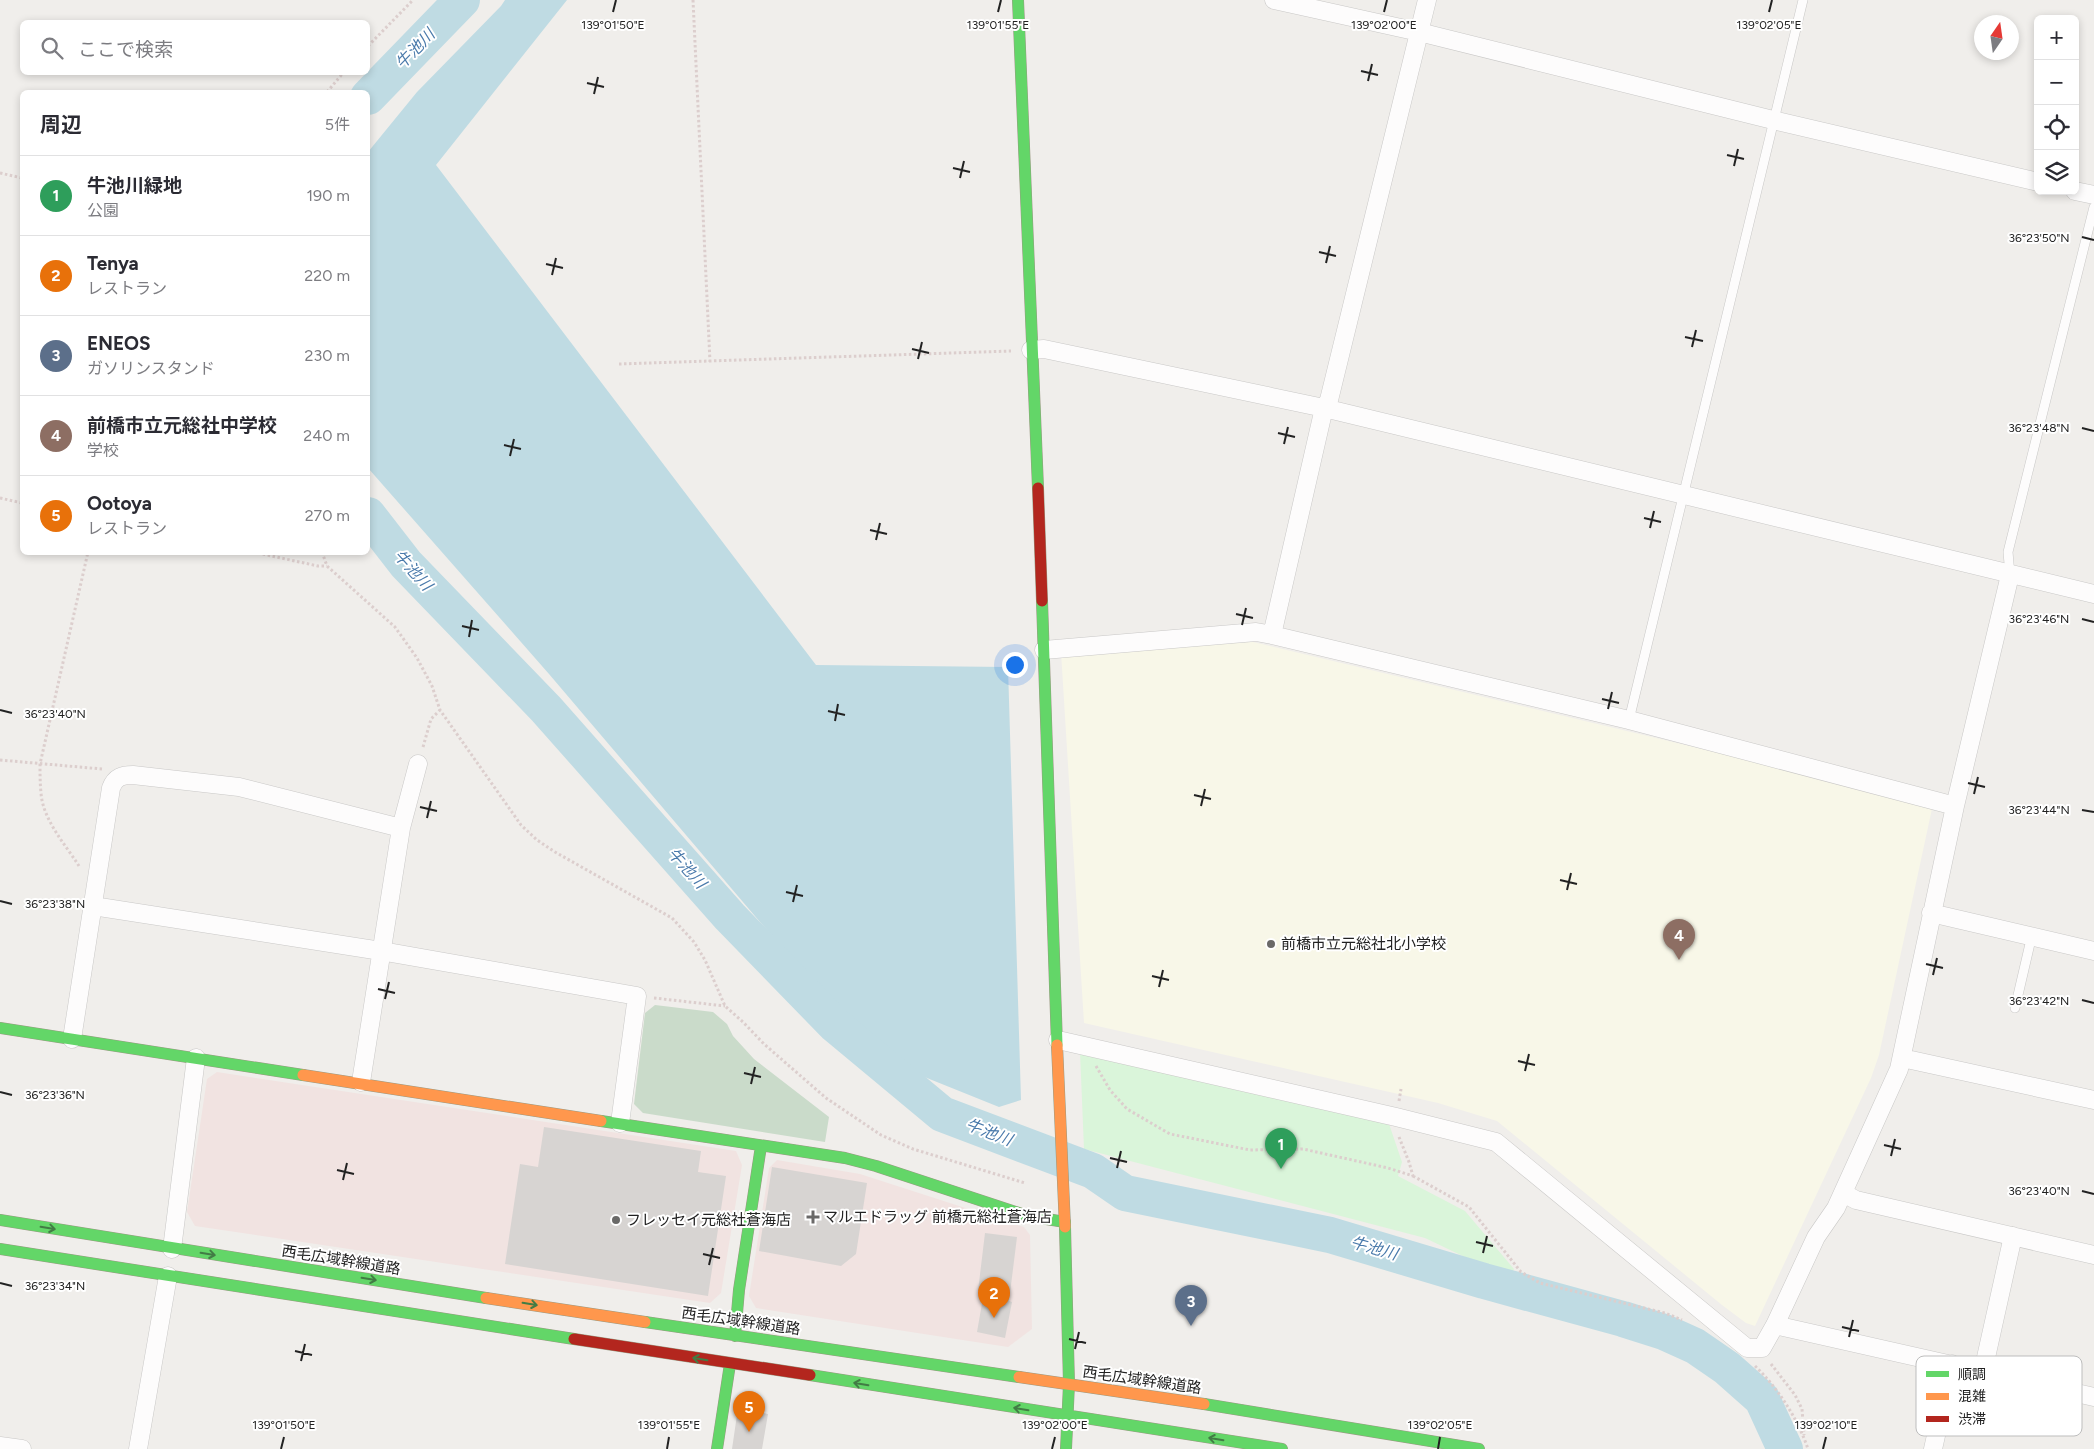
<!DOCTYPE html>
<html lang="ja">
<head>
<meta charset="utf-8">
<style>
	body { margin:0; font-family:Figtree,"Noto Sans JP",sans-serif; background:#f2f2f3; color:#2b2b33 }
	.controls { position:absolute; right:15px; top:15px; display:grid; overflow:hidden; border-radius:8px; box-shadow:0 2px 8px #0003 }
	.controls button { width:45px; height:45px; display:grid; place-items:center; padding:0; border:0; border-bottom:1px solid #e1e1e2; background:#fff; color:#2b2b33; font:25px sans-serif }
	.compass { position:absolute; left:1974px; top:15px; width:45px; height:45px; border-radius:50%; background:#fff; box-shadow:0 2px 8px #0003; rotate:13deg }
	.you { position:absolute; left:1014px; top:664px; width:18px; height:18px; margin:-12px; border:4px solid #fff; border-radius:50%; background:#1a73e8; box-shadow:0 0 0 8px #1a73e833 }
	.badge { display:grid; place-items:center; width:32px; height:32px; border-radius:50%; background:#6a6968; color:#fff; font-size:16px; font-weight:700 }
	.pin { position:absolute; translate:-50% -41px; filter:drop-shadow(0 1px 2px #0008) }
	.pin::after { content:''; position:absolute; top:26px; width:18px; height:15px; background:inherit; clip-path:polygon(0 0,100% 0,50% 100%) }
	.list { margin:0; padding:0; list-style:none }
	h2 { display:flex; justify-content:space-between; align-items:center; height:65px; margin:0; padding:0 20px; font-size:21px }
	h2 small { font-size:16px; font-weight:400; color:#7c7c81 }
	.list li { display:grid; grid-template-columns:32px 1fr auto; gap:15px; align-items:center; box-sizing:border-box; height:80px; padding:0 20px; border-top:1px solid #e1e1e2 }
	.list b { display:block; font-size:19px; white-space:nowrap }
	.list p { margin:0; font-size:16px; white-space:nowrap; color:#7c7c81 }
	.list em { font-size:16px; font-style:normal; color:#7c7c81 }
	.icon { flex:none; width:28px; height:28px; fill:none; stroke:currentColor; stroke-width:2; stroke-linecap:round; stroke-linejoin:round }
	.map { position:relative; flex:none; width:2094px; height:1449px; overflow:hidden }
	.search { position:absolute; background:#fff; box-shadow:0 2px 8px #0003; left:20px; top:20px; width:350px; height:55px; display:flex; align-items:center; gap:12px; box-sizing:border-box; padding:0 18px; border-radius:8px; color:#7c7c81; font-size:19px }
	.panel { position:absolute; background:#fff; box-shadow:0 2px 8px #0003; left:20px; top:90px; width:350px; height:465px; border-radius:8px }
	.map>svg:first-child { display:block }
	.commercial { fill:#f1e3e1 }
	.education { fill:#f8f7e8 }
	.cemetery { fill:#cadbca }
	.park { fill:#daf5da }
	.water { fill:#bfdbe3 }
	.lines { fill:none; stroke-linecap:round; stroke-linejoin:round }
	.river { stroke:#bfdbe3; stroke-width:36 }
	.building { fill:#d7d4d2 }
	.lane-casing { stroke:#c9c8c7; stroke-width:10 }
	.street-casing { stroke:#c9c8c7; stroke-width:19 }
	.fast-casing { stroke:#999a82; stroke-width:12 }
	.slow-casing { stroke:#999a82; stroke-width:12 }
	.jam-casing { stroke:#999a82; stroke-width:12 }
	.path { stroke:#dccecd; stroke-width:3; stroke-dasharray:2.5 2.5; stroke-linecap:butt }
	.lane { stroke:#fdfcfc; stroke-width:9 }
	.street { stroke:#fdfcfc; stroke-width:18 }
	.fast { stroke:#63d668; stroke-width:11 }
	.slow { stroke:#ff974d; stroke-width:11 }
	.jam { stroke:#b3261e; stroke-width:11 }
	.oneway { stroke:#427c45 }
	.ticks { fill:none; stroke:#222; stroke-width:2 }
	.poi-dot { fill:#6a6968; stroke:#fff; stroke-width:2 }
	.labels { text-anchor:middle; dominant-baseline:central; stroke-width:4; stroke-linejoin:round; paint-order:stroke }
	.poi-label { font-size:15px; fill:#222; stroke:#fff; text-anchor:start }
	.street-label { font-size:15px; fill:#222; stroke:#fff }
	.water-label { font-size:16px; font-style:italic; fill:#4a7aab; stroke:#fff }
	.key { fill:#fff; stroke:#bdbdbd; stroke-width:1 }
	.key-label { font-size:14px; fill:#222 }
	.ticks-label { font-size:12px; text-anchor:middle; fill:#222; stroke:#fff; stroke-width:4; stroke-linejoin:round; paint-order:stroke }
</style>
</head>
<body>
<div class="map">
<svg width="2094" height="1449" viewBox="0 0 2094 1449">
	<rect width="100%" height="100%" fill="#f0eeeb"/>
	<path class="commercial" d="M217 1072 736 1151 742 1165 721 1293 710 1303 195 1226 187 1212 207 1079Z
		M777 1160 860 1174 1024 1227 1030 1235 1032 1329 1008 1347 756 1308 749 1296 769 1168Z"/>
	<path class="education" d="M1253 642 1933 804 1879 1055 1871 1078 1755 1326 1746 1323 1722 1305 1497 1121 1438 1103 1084 1023 1061 652Z"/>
	<path class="cemetery" d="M655 1005 713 1012 727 1024 733 1036 754 1059 829 1117 825 1142 643 1113 634 1104 645 1013Z"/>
	<path class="park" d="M1080 1052 1388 1121 1402 1162 1398 1176 1465 1211 1514 1269 1510 1276 1492 1270 1425 1238 1084 1149Z"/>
	<path class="water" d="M505 0H567L436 165 816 665 1008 667 1021 1100 999 1107 917 1074 842 1012 760 922 549 674 368 468V152L417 92 501 6Z"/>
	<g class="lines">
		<path class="river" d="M368 97 462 0
			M368 515 406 564 546 709 730 917 835 1025 942 1114 1093 1171 1125 1193 1330 1235 1484 1281 1623 1319 1664 1332 1695 1346 1727 1368 1762 1399 1785 1449"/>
	</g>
	<path class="building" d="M544 1127 701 1151 698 1172 726 1176 708 1296 505 1264 520 1164 538 1167Z
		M772 1167 867 1183 856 1254 841 1266 759 1251Z
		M985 1233 1017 1237 1009 1301 1012 1302 1005 1338 977 1332 984 1292 978 1291Z
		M738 1408 768 1414 762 1449H732Z"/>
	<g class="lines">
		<defs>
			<path id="lane" d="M2010 575 2008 552 2094 207
				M1629 720 1803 0
				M2015 1008 2032 935"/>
			<path id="street" d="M1274 0 1419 32 1773 120 2038 182
				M2075 191 2094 195
				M1031 350 1044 349 1324 408 2094 594
				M1272 635 1324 408 1329 400 1427 0
				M1044 650 1256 632 1272 635 1629 720 1955 806 1899 1069 1836 1208 1816 1237 1775 1325 1762 1348H1747L1496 1142 1396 1117 1058 1040
				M1955 806 2010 575
				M93 906 381 951 637 996 620 1123
				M1931 913 2094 951
				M72 1039 111 788C115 777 122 775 133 775L239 787 401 828
				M1902 1058 2094 1100
				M361 1082 401 828 418 764
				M1843 1193 1856 1200 2094 1255
				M172 1249 196 1058
				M1775 1325 2094 1397
				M1983 1371 2013 1236
				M0 1446 22 1449
				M138 1449 168 1276
				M1933 1449 1952 1364"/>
			<path id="fast" d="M1018 0 1038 488
				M1042 601 1057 1045
				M0 1028 303 1075
				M601 1121 845 1158 876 1166 1028 1216 1065 1222
				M0 1220 486 1298
				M1065 1227 1069 1384 1066 1449
				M0 1249 574 1339
				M645 1322 1019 1377
				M735 1336 739 1290 761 1146
				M810 1375 1282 1449
				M1204 1404 1479 1449
				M717 1449 730 1364"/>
			<path id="slow" d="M1057 1045 1065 1227
				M303 1075 601 1121
				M486 1298 645 1322
				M1019 1377 1204 1404"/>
			<path id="jam" d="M1038 488 1042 601
				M574 1339 810 1375"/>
		</defs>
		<use href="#lane" class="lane-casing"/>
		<use href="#street" class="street-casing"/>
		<use href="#fast" class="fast-casing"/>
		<use href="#slow" class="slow-casing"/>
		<use href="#jam" class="jam-casing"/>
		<path class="path" d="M693 0 710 362
			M368 46 413 0
			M327 92 344 72
			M0 173 22 178
			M619 364 1011 351
			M0 498 22 503
			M253 552 318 566H327
			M322 552 327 566 395 627 417 658 432 686 440 710 521 825 537 840 555 852 672 918 694 942 705 960 725 1006 743 1022 764 1044 826 1098 881 1135 913 1149 1025 1183
			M423 747 431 719 440 710
			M0 760 102 769
			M79 866C65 844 43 820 41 793 40 783 40 774 40 764L88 552
			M654 998 725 1006
			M1096 1066 1110 1090 1127 1109 1170 1134 1250 1150 1303 1149 1388 1168 1413 1176 1409 1162 1399 1137
			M1399 1101 1401 1089
			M1413 1176 1469 1207 1521 1272 1540 1283 1665 1313 1682 1320
			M1771 1364 1795 1395 1802 1409 1804 1435
			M1755 1366C1778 1388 1798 1419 1808 1449"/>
		<use href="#lane" class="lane"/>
		<use href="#street" class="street"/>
		<use href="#fast" class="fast"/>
		<use href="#slow" class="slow"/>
		<use href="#jam" class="jam"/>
	</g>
	<defs><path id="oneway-shaft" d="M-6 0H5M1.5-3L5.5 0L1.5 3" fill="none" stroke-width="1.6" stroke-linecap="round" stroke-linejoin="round" transform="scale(1.25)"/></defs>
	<g class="oneway">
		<use href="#oneway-shaft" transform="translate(48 1228) rotate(9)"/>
		<use href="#oneway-shaft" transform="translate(208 1254) rotate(9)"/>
		<use href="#oneway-shaft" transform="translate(369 1279) rotate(9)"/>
		<use href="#oneway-shaft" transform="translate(530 1304) rotate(9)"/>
		<use href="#oneway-shaft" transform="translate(700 1359) rotate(-171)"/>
		<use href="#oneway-shaft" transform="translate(861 1384) rotate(-171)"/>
		<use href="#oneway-shaft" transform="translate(1021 1409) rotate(-171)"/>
		<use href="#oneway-shaft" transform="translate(1216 1439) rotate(-171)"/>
	</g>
	<path class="ticks" d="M613 12 616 0M998 12 1001 0M1384 12 1387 0M1769 12 1772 0M1361 71 1378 75M1368 81 1372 64M587 83 604 87M594 94 598 77M1727 155 1744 159M1734 166 1738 149M953 168 970 172M960 178 964 161M2082 237 2094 240M1319 252 1336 256M1326 263 1330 246M546 264 563 268M552 275 556 258M1685 337 1703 341M1692 347 1696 330M912 349 929 353M918 359 922 342M2082 428 2094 431M1278 433 1295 437M1284 444 1288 427M504 445 521 449M510 456 514 439M1644 518 1661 522M1650 528 1654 511M870 530 887 534M876 540 880 523M1236 614 1253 618M2082 619 2094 622M1242 625 1246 608M462 626 479 630M469 637 472 620M1602 699 1619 703M1608 709 1612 692M0 710 12 713M828 711 845 715M835 721 838 704M1968 783 1985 787M1974 794 1978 777M1194 795 1211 799M1201 806 1205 789M420 807 437 811M2082 810 2094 812M427 818 431 801M1560 880 1577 884M1567 890 1571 873M786 892 803 896M0 901 12 904M793 902 797 885M1926 964 1943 968M1933 975 1937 958M1152 976 1169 980M1159 987 1163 970M378 989 395 993M385 999 389 982M2082 1000 2094 1003M1518 1061 1535 1065M1525 1071 1529 1054M744 1073 761 1077M751 1084 755 1067M0 1092 12 1095M1884 1145 1901 1149M1891 1156 1895 1139M1110 1158 1127 1162M1117 1168 1121 1151M337 1170 354 1174M343 1180 347 1163M2082 1191 2094 1194M1476 1242 1493 1246M1483 1253 1487 1236M703 1254 720 1258M709 1265 713 1248M0 1283 12 1286M1842 1327 1859 1331M1849 1337 1853 1320M1069 1339 1086 1343M1075 1349 1079 1332M295 1351 312 1355M301 1361 305 1344M281 1449 284 1437M667 1449 669 1437M1052 1449 1055 1437M1438 1449 1440 1437M1823 1449 1826 1437"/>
	<g class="poi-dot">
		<circle cx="1271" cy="944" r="5"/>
		<path d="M810.5 1209.5h5v5h5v5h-5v5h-5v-5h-5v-5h5z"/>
		<circle cx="616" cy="1220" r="5"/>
	</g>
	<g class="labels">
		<g class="poi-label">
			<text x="1281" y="944">前橋市立元総社北小学校</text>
			<text x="823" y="1217">マルエドラッグ 前橋元総社蒼海店</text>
			<text x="626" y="1220">フレッセイ元総社蒼海店</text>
		</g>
		<g class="street-label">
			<text transform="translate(341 1260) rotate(9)">西毛広域幹線道路</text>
			<text transform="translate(741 1321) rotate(8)">西毛広域幹線道路</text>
			<text transform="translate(1142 1380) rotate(8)">西毛広域幹線道路</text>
		</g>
		<g class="water-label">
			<text transform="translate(415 49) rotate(-46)">牛池川</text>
			<text transform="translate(413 570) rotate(48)">牛池川</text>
			<text transform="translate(687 868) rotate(48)">牛池川</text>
			<text transform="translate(989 1132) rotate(21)">牛池川</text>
			<text transform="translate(1374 1248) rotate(16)">牛池川</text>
		</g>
	</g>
	<rect x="1916" y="1356" width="166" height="80" rx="8" class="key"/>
	<rect x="1926" y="1371" width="23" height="6" fill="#63d668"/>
	<rect x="1926" y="1393" width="23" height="7" fill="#ff974d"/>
	<rect x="1926" y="1416" width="23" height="6" fill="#b3261e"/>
	<g class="key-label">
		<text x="1958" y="1379">順調</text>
		<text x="1958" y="1401">混雑</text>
		<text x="1958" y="1424">渋滞</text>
	</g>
	<g class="ticks-label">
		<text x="613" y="29">139°01'50"E</text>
		<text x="998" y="29">139°01'55"E</text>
		<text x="1384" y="29">139°02'00"E</text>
		<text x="1769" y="29">139°02'05"E</text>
		<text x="2039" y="242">36°23'50"N</text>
		<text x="2039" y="432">36°23'48"N</text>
		<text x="2039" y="623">36°23'46"N</text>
		<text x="55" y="718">36°23'40"N</text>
		<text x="2039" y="814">36°23'44"N</text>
		<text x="55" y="908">36°23'38"N</text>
		<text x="2039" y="1005">36°23'42"N</text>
		<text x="55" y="1099">36°23'36"N</text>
		<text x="2039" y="1195">36°23'40"N</text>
		<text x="55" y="1290">36°23'34"N</text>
		<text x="284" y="1429">139°01'50"E</text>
		<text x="669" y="1429">139°01'55"E</text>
		<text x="1055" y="1429">139°02'00"E</text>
		<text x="1440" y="1429">139°02'05"E</text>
		<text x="1826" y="1429">139°02'10"E</text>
	</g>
</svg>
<div class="controls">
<button>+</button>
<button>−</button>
<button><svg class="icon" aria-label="locate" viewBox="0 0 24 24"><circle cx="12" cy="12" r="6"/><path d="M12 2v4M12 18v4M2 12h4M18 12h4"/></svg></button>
<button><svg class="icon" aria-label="layers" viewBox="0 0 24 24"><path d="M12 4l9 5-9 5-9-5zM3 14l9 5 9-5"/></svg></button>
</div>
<svg class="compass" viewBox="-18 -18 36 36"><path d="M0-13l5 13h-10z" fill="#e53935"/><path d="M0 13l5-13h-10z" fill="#7c7c81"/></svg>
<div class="you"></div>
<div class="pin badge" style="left:1281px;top:1169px;background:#2e9e5b">1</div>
<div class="pin badge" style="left:994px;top:1318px;background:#e8710a">2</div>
<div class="pin badge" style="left:1191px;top:1326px;background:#5c6f8a">3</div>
<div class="pin badge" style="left:1679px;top:960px;background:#8d6e63">4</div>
<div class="pin badge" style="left:749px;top:1432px;background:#e8710a">5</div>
<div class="search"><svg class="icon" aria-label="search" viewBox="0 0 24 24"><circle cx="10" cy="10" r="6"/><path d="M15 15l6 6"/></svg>ここで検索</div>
<section class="panel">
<h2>周辺<small>5件</small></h2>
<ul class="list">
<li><span class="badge" style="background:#2e9e5b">1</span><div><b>牛池川緑地</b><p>公園</p></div><em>190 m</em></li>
<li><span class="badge" style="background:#e8710a">2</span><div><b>Tenya</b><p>レストラン</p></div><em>220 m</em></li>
<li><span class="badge" style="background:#5c6f8a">3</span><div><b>ENEOS</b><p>ガソリンスタンド</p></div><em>230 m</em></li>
<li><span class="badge" style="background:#8d6e63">4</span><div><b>前橋市立元総社中学校</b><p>学校</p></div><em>240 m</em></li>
<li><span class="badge" style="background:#e8710a">5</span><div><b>Ootoya</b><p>レストラン</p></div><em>270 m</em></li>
</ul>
</section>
</div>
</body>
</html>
